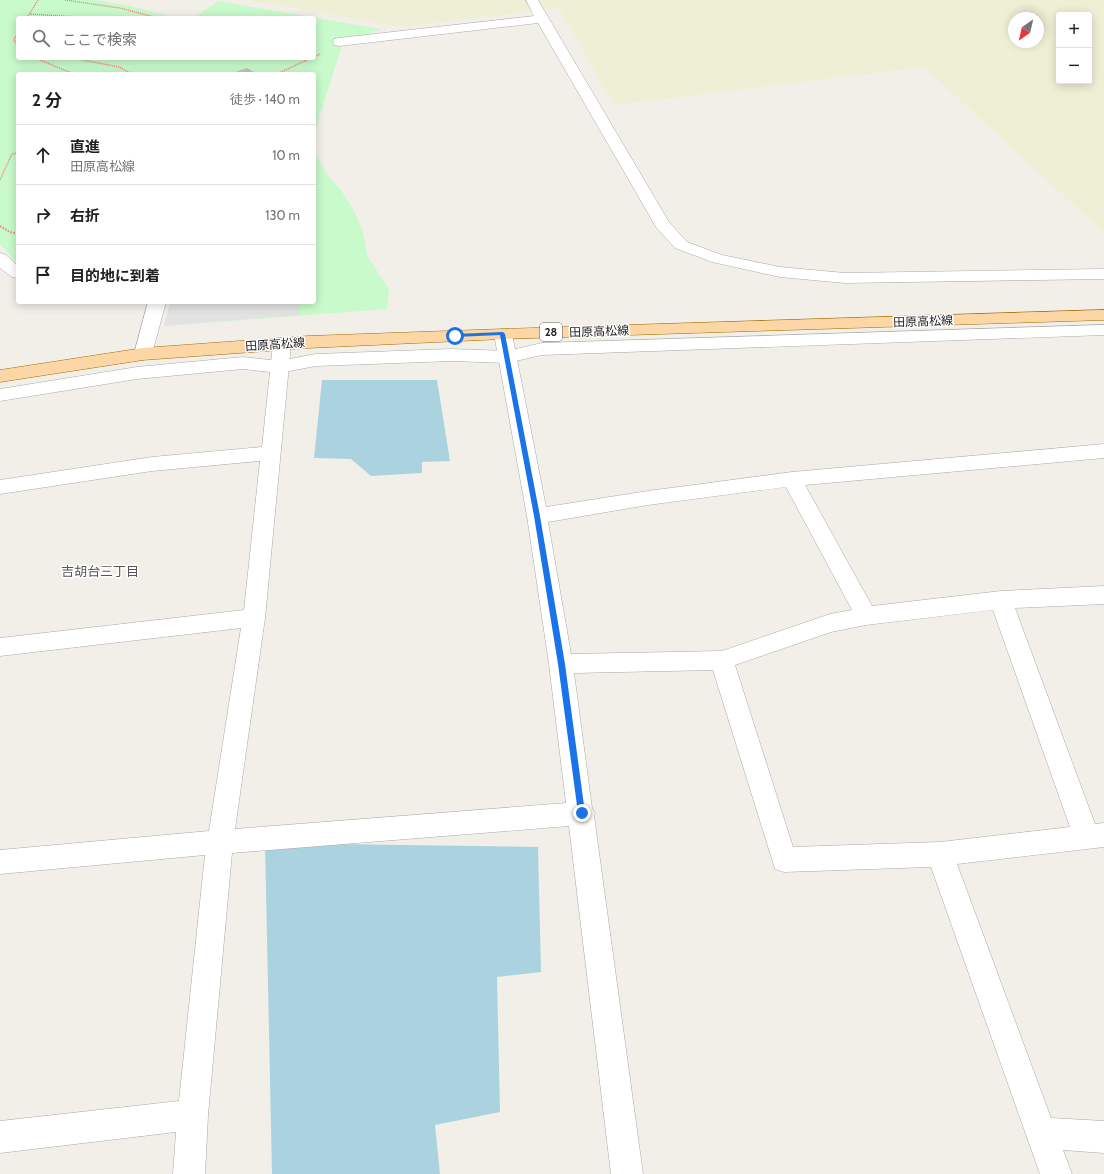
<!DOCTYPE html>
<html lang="ja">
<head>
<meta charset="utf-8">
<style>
	body { margin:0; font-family:Cabin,"Noto Sans JP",sans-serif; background:#f6f6f6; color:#202124 }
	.controls { position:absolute; right:12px; top:12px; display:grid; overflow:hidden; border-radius:4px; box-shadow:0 2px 10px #0003 }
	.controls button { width:36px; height:36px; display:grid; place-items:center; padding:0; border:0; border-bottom:1px solid #e0e0e0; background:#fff; color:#202124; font:20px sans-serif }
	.compass { position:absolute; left:1008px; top:12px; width:36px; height:36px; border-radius:50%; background:#fff; box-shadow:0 2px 10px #0003; rotate:214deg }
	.stop { position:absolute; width:12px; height:12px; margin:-9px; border:3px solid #1a73e8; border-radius:50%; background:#fff }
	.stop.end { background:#1a73e8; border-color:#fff; box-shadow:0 1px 4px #0008 }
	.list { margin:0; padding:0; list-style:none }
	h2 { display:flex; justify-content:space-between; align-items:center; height:52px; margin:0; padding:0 16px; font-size:17px }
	h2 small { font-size:13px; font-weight:400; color:#757577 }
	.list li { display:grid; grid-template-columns:26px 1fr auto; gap:12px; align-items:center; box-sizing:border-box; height:60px; padding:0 16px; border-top:1px solid #e0e0e0 }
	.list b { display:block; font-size:15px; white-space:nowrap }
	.list p { margin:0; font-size:13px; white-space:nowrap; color:#757577 }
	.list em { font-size:13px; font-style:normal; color:#757577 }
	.icon { flex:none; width:22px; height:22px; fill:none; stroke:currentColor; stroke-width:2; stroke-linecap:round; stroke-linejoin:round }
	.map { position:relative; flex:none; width:1104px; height:1174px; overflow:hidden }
	.search { position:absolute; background:#fff; box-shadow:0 2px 10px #0003; left:16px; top:16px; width:300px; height:44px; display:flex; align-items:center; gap:10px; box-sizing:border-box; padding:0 14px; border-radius:4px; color:#757577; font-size:15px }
	.panel { position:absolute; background:#fff; box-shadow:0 2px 10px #0003; left:16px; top:72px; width:300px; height:232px; border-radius:4px }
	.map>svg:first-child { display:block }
	.farmland { fill:#eef0d5; fill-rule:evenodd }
	.park { fill:#c8facc }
	.parking { fill:#e2e2e2 }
	.water { fill:#aad3df }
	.building { fill:#c7bfb8 }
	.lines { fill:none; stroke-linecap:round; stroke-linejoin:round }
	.pedestrian-casing { stroke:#a9a9a9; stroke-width:1 }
	.minor-casing { stroke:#a9a9a9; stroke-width:1 }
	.primary-casing { stroke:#a06b00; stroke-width:1 }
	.path-far1 { stroke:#fa8072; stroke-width:1.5; stroke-dasharray:1 1; stroke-linecap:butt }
	.path { stroke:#fa8072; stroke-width:2; stroke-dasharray:1.5 1.5; stroke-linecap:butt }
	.pedestrian { fill:#fff; fill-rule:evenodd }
	.minor { fill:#fff; fill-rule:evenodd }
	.primary { fill:#fcd6a4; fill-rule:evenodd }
	.route { fill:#1a73e8 }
	.labels { text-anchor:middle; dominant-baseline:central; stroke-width:3; stroke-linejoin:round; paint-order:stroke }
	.shield { fill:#fff; stroke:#646464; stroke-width:1 }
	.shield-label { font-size:11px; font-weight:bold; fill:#222 }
	.street-label { font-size:12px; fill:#222; stroke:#fff }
	.neighbourhood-label { font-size:13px; fill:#555; stroke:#fff }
</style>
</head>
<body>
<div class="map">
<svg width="1104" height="1174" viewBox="0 0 1104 1174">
	<rect width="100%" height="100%" fill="#f2efe9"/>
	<path class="farmland" d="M248 0H1104V233L924 67 614 105 559 8 401 27ZM1059 15H1089V81H1059ZM1014 18H1038V42H1014Z"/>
	<path class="park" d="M0 0H95L131 6 176 18H18V58H314V18H194L218 1 381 29 342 45 314 135V74H18V264L0 244Z
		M314 150 327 174 340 189 353 209 362 229 368 257 389 289 387 309 164 326 170 302H314Z"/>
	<path class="parking" d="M170 302H300L299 315 164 326Z"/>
	<path class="water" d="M322 380H437L450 461 422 462V473L371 476 351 459 314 458Z
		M265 843 538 847 541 972 497 977 500 1112 435 1125 440 1174H272Z"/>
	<path class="building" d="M247 68 257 74H230Z"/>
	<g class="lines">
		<defs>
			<path id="pedestrian" d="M1104 325V335L542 355 507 363 452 361 316 366 279 373 243 369 137 379 0 401V389L137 367 243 357 279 361 316 354 452 349 507 351 542 343Z"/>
			<path id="minor" d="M526 0H538L669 222 687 242 722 255 780 267 845 273 1104 269V279L845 283 780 277 712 262 675 248 656 227 538 23 339 46 334 45 333 42 334 39 339 38 534 16Z
				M0 253 6 255 18 266V278L12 277 0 268Z
				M148 302H166L152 354 149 358 143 360 137 358 134 354Z
				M503 329 509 330 512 334 546 507 648 491 792 472 1104 444V458L805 485 872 606 1001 591 1104 586V604L1015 608 1095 824 1104 823V847L957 864 1051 1118 1104 1121V1153L1063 1150 1072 1174H1040L931 867 784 872 775 869 713 670 574 673 592 808 595 813 594 816 643 1174H611L569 826 232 853 208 1115 205 1174H173L176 1132 0 1153V1121L179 1101 205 855 0 874V850L209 831 241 628 0 656V638L244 610 260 461 152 471 0 494V480L152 457 262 447 273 344 276 340 282 338 288 340 291 344 265 618 235 829 566 803 549 664 527 516 494 334 497 330ZM786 487 852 610 830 614 722 651 571 654 548 522 648 505ZM993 610 1070 827 940 842 793 847 735 665 831 632 866 625Z"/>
			<path id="primary" d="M1104 310V320L503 339 308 348 143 360 0 382V370L143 348 308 336 503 329Z"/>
		</defs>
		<use href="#pedestrian" class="pedestrian-casing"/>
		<use href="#minor" class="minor-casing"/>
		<use href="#primary" class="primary-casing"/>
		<path class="path-far1" d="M65 0 120 8 158 18
			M29 14 93 18
			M27 18 38 0
			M104 18H118
			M18 33 14 39 18 48
			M314 57 320 54
			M35 58 74 74
			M73 58 119 67 132 74
			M277 74 311 58
			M0 180 12 154 18 153"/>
		<path class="path" d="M0 226 10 232 18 234"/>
		<use href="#pedestrian" class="pedestrian"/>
		<use href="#minor" class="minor"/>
		<use href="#primary" class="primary"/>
	</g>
	<path class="route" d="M503 332 505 334 540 516 565 664 585 813 582 817 578 813 558 664 534 516 500 335 455 337 452 336 455 334Z"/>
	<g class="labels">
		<rect class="shield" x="540" y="323" width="22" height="18" rx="3"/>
		<g class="shield-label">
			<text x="551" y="332">28</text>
		</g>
		<g class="street-label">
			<text transform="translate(923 321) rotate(-2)">田原高松線</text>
			<text transform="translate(599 331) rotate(-2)">田原高松線</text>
			<text transform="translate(275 344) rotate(-4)">田原高松線</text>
		</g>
		<g class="neighbourhood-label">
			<text x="100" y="571">吉胡台三丁目</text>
		</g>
	</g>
</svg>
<div class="controls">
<button>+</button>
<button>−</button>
</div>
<svg class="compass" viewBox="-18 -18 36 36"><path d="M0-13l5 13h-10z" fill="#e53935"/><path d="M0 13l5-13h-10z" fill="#757577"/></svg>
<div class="stop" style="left:455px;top:336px"></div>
<div class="stop end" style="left:582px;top:813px"></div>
<div class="search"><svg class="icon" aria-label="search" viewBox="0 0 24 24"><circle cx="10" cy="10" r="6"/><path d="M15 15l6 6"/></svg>ここで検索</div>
<section class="panel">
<h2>2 分<small>徒歩 · 140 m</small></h2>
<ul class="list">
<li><svg class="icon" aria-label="ahead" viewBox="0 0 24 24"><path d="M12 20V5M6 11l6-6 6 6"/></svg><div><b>直進</b><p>田原高松線</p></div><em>10 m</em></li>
<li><svg class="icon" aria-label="right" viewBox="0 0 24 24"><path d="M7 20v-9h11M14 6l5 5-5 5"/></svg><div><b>右折</b></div><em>130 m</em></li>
<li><svg class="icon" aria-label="arrive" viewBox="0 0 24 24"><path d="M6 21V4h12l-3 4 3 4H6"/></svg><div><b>目的地に到着</b></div></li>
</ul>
</section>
</div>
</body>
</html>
